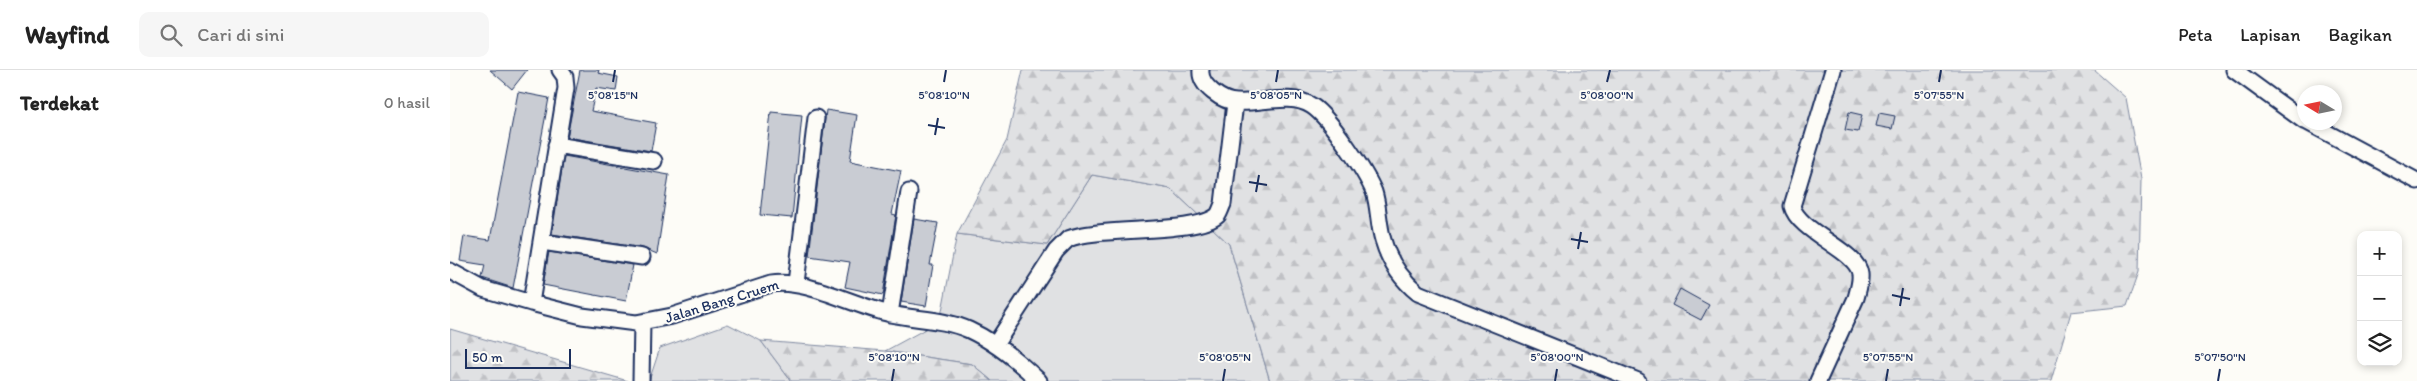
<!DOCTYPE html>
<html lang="id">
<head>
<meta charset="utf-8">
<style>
	body { margin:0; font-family:Itim,sans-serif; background:#f6f6f6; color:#222 }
	.controls { position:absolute; right:15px; bottom:15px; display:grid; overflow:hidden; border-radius:10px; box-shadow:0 2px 8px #0003 }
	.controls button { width:45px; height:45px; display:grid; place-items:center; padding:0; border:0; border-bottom:1px solid #e0e0e0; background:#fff; color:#222; font:25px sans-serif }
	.compass { position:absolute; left:1847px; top:15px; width:45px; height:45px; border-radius:50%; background:#fff; box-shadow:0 2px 8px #0003; rotate:280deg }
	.scale { position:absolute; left:15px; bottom:12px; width:106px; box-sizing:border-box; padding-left:5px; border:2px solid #1b2f5e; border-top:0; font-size:14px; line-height:18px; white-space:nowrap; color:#1b2f5e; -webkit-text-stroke:4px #fdfcf7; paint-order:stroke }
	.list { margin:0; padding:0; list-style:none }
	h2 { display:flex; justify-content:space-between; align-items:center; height:65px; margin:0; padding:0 20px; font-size:21px }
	h2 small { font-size:16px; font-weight:400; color:#767676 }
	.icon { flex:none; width:28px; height:28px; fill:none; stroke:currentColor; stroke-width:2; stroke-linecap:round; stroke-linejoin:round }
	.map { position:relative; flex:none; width:1967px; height:311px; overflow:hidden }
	header { display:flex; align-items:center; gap:30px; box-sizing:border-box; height:70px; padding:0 25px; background:#fff; border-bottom:1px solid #e0e0e0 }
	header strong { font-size:24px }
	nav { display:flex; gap:28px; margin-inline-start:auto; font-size:18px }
	.search { width:350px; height:45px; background:#f6f6f6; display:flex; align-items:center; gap:12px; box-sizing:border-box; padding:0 18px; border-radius:10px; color:#767676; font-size:19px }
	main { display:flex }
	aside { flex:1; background:#fff }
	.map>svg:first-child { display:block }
	.green { fill:#e0e1e3; stroke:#7e88a0 }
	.forest { fill:url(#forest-firs); stroke:#7e88a0 }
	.building { fill:#c9ccd3; stroke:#1b2f5e }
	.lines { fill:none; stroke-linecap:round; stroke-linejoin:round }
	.minor-casing { stroke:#1b2f5e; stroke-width:19 }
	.minor { stroke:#fdfcf7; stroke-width:15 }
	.ticks { fill:none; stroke:#1b2f5e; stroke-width:2 }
	.labels { text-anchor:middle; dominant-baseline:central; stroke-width:4; stroke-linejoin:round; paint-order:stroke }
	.street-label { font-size:15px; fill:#1b2f5e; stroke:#fdfcf7 }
	.ticks-label { font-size:12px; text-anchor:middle; fill:#1b2f5e; stroke:#fdfcf7; stroke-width:4; stroke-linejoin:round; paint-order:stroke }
</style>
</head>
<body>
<header>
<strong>Wayfind</strong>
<div class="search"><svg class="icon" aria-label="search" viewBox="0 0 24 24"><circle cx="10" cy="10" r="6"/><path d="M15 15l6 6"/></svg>Cari di sini</div>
<nav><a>Peta</a><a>Lapisan</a><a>Bagikan</a></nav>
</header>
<main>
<aside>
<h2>Terdekat<small>0 hasil</small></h2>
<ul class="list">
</ul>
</aside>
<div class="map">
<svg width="1967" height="311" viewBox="0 0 1967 311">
	<defs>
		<pattern id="forest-firs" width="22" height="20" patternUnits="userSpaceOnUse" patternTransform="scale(1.25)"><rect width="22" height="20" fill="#e0e1e3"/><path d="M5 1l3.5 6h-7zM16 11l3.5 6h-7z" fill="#c0c1c5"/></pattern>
	</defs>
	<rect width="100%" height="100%" fill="#fdfcf7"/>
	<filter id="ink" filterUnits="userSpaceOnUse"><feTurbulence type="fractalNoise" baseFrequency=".02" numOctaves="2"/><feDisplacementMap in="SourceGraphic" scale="10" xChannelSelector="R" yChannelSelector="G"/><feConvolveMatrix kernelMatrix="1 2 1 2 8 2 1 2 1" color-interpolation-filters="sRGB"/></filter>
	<g filter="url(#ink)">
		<path class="green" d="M642 105 721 119 779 174 820 311H542L522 294 435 281 490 251 507 164 597 175Z
			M278 254 311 271 341 311H199L210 278Z"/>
		<path class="forest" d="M573 0H1644L1676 28 1691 109 1689 202 1677 236 1621 242 1601 311H820L779 174 721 119 642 105 597 175 507 164 557 70Z
			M0 259 178 311H0Z
			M311 271 435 281 522 294 542 311H341Z"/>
		<path class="building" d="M40 0H77L62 19Z
			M130 0H149L148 3 168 7 166 21 146 18 141 41 206 53 201 81 117 67Z
			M68 22 99 28 63 218 32 208 35 195 10 191 14 166 40 170Z
			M376 40 407 45 400 91 451 101 442 144 446 145 433 225 395 217 400 192 359 186Z
			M321 42 352 45 342 148 310 145Z
			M1399 42 1412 45 1408 62 1395 60Z
			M1429 43 1445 46 1442 59 1426 56Z
			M114 86 219 105 207 184 193 178 102 164Z
			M464 149 488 153 480 195H483L476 236 451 232Z
			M99 182 183 195 176 231 93 215Z
			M1230 219 1259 235 1251 250 1222 235Z"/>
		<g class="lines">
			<defs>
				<path id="minor" d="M751 0C749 16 773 32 787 32 810 34 841 22 862 36 879 47 916 102 924 122 929 137 928 154 933 170 939 191 952 210 968 223L1188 311
					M1784 0 1854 51
					M1857 52 1967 111
					M106 75 204 91
					M92 172 192 187
					M0 201 33 219 81 233 132 246 186 253 222 246 321 214C354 208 402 235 437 243 464 250 492 248 519 260 545 272 568 291 589 311
					M346 213 366 48
					M81 233 116 18 115 7 110 0
					M440 244 459 122
					M545 275 606 181 618 169C648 156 747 165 768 145 770 142 771 138 773 134L785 33
					M191 311 192 252
					M1368 311 1406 228C1408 220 1411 212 1410 204 1408 181 1348 162 1342 136L1383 0"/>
			</defs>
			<use href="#minor" class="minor-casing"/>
			<use href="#minor" class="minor"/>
		</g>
	</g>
	<path class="ticks" d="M163 12 165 0M494 12 496 0M826 12 828 0M1157 12 1160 0M1489 12 1491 0M478 55 495 58M485 65 488 48M799 112 817 115M806 122 809 105M1121 169 1138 172M1128 179 1131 162M1442 225 1460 229M1450 236 1453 218M442 311 444 299M773 311 775 299M1105 311 1107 299M1436 311 1438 299M1768 311 1770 299"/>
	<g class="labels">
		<g class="street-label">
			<text transform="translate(272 231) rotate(-17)">Jalan Bang Cruem</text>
		</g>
	</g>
	<g class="ticks-label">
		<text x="163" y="29">5°08'15"N</text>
		<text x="494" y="29">5°08'10"N</text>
		<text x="826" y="29">5°08'05"N</text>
		<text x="1157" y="29">5°08'00"N</text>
		<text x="1489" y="29">5°07'55"N</text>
		<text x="444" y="291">5°08'10"N</text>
		<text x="775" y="291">5°08'05"N</text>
		<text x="1107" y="291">5°08'00"N</text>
		<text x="1438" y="291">5°07'55"N</text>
		<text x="1770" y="291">5°07'50"N</text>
	</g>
</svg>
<div class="controls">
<button>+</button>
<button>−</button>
<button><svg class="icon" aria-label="layers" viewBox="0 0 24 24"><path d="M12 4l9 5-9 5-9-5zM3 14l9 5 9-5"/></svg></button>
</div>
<svg class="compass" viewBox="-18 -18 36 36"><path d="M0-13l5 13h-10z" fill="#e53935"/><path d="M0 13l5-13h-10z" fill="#767676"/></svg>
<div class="scale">50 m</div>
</div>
</main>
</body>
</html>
